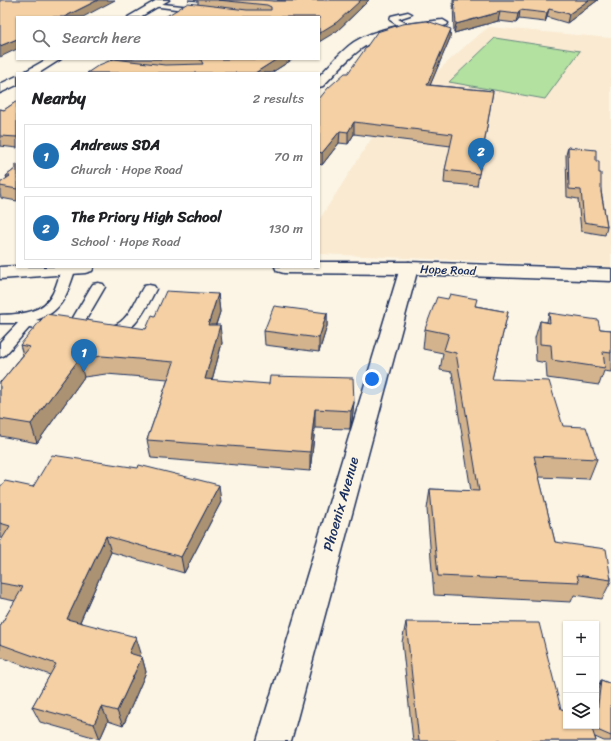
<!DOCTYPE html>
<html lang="en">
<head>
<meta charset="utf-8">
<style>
	body { margin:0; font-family:Sriracha,sans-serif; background:#f2f2f2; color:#202124 }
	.controls { position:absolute; right:12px; bottom:12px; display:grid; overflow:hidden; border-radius:0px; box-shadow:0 1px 3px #0004 }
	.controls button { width:36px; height:36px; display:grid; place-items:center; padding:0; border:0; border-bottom:1px solid #e0e0e0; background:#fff; color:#202124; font:20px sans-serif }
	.you { position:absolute; left:372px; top:379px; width:14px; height:14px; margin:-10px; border:3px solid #fff; border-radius:50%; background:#1a73e8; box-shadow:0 0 0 6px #1a73e833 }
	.badge { display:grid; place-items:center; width:26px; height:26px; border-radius:50%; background:#1f6fb2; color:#fff; font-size:13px; font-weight:700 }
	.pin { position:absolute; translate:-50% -33px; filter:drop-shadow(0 1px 2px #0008) }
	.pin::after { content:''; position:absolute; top:21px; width:14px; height:12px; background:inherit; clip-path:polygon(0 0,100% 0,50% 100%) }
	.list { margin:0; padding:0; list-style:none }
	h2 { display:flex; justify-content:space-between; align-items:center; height:52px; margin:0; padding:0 16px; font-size:17px }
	h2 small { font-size:13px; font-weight:400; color:#757577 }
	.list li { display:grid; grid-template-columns:26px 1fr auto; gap:12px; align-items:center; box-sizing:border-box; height:64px; margin:0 8px 8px; padding:0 8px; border:1px solid #e0e0e0; border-radius:0px }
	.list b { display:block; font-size:15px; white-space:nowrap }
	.list p { margin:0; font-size:13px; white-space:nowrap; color:#757577 }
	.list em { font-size:13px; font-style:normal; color:#757577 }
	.icon { flex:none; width:22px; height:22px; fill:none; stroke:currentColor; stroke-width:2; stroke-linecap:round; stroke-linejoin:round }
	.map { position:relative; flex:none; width:611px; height:741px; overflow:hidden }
	.search { position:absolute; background:#fff; box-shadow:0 1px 3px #0004; left:16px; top:16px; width:304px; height:44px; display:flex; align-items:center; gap:10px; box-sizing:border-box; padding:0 14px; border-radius:0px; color:#757577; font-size:15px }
	.panel { position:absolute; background:#fff; box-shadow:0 1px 3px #0004; left:16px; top:72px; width:304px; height:196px; border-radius:0px }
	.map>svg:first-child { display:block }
	.built { fill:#faead2 }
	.green { fill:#b2e1a0; stroke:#66887f }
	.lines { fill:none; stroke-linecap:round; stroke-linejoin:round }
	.service-casing { stroke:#1b2f5e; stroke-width:3 }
	.minor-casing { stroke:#1b2f5e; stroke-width:3 }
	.primary-casing { stroke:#1b2f5e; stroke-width:3 }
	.service { fill:#fcf5e5; fill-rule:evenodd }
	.minor { fill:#fcf5e5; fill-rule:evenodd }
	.primary { fill:#fcf5e5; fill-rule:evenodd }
	.wall { fill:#d2b38d; stroke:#1b2f5e }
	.shaded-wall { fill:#ab9273; stroke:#1b2f5e }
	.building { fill:#f4d0a4; stroke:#1b2f5e }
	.labels { text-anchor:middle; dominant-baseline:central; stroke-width:3; stroke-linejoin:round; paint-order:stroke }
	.street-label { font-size:12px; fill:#1b2f5e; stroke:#fcf5e5 }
	.near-street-label { font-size:14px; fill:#1b2f5e; stroke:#fcf5e5 }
</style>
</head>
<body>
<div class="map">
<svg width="611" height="741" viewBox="0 0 611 741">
	<rect width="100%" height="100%" fill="#fcf5e5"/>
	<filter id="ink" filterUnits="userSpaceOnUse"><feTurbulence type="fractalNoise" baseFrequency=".025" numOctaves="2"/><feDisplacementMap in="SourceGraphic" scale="8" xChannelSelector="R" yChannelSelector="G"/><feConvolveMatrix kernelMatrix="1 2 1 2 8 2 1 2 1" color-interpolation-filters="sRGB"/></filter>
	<g filter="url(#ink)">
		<path class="built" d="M489 27 611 38V267L319 254V220L384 119 472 40Z"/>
		<path class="green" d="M495 38 580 51 545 99 449 82Z"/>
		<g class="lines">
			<defs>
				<path id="service" d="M154 3 200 8 203 10 200 12 152 6 151 5Z
					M408 12 412 14 410 15 398 19 410 25V29H404L390 20 391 16Z
					M63 267 76 268C70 284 66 303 51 313 47 316 41 318 36 320L64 324 66 327 64 330 59 332 29 328 5 355 0 357V342L18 323H0V315C20 314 43 314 53 293 57 285 59 275 63 267Z
					M98 283 103 284 105 287 81 328 79 331 74 333 69 331 67 328 91 287 93 284Z
					M149 285 154 286 156 289C145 311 131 342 101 334L98 331 101 328C105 327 109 327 113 326 129 321 136 298 144 286Z"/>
				<path id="minor" d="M157 0H169L140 17H128Z
					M443 20 448 23 447 25C432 29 416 29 401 32 362 40 349 59 323 86L319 87V76C330 65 341 51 354 42 380 26 414 23 443 20Z
					M47 59H61L39 73H24L26 71Z
					M17 76V85L0 93V84Z
					M409 262 416 264 418 268 291 741H257L400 268 402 264Z"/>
				<path id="primary" d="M319 262H409L611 269V281L409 274 284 273 277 271 275 267H319Z
					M17 266V267H94L92 271 85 273 0 279V267Z"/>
			</defs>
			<use href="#service" class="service-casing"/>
			<use href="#minor" class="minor-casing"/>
			<use href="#primary" class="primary-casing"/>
			<use href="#service" class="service"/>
			<use href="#minor" class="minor"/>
			<use href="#primary" class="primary"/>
		</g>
		<path class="wall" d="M188 0H262L274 1H287L277 0H296L295 1 299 0H369L363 6H362L361 8 337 31 165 17 198 4V1Z
			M453 0H598L567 23 547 17 545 22 519 19 516 23 498 21 454 33Z
			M450 38 430 85 493 91 477 186 444 183 445 170 451 146 354 134 348 144 339 143 322 165 319 164V99L348 73Z
			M111 59H293L271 73H87L113 59Z
			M17 101V148L0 146V109L4 110Z
			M568 147 596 161 607 226 605 235 581 231 578 199 567 197 566 155Z
			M17 164V201L1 198 0 194V183L7 179 6 176 15 169Z
			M218 294 220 312 216 325 222 343 212 380 354 402 352 420 350 429 315 428 310 471 151 458 147 440 168 379 106 374 84 377 37 443 0 436V381L1 382 23 355 20 345 146 329 155 316Z
			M476 306 508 312 492 379 563 426 597 459 589 479 539 477 555 542 611 577V581L602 599 574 595 571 602 434 595 427 509 430 489 471 491 452 372 440 370 443 353 423 349 425 329Z
			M327 313V326L319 352 265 345 264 331Z
			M549 313 600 329 611 330V372L604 371 599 385 547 378 546 363 536 361 535 338 540 321 547 322Z
			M0 487H33L221 502 184 573 111 552 80 622 141 653 139 656 142 657 146 672 123 726 108 721 100 739 40 722 32 707 50 675 0 657V626L15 601 0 598V542L2 539 0 538Z
			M406 622 561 709 592 729 593 726H596V700L598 687 601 680 611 684V741H604L595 737 596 741H413L402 642Z"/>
		<path class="shaded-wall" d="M98 0H115L83 17H64Z
			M359 0H369L363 6H362L361 8 337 31 319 42V33Z
			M589 0H598L567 23 569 14Z
			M549 9 547 17 545 22 547 13Z
			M520 10 519 19 516 23 518 14Z
			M500 12 498 21 454 33 456 24Z
			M451 29 450 38 426 95 427 85Z
			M17 39V49L0 57V46Z
			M277 59H293L271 73H255Z
			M354 122V134L348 144V132Z
			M340 131 339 143 322 165V153Z
			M218 294 220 312 210 342 208 325Z
			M327 313V326L319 352V338Z
			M220 325 222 343 207 398 205 379Z
			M79 359 84 377 37 443 31 424Z
			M354 402 352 420 350 429 351 411Z
			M315 409V428L310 471V452Z
			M219 485 221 502 184 573 181 557Z
			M106 536 111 552 74 635 67 619Z
			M136 637 141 653 134 669 129 653Z
			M142 657 146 672 123 726 117 711Z
			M102 707 108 721 100 739 94 724Z"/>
		<path class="building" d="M0 0H98L64 17H17V39L0 46Z
			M218 0H262L274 1H296L299 0H361L337 22 319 33V17H165L188 3 247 10H271V7L267 5Z
			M454 0H589L569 14 549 9 547 13 520 10 518 14 500 12 456 24Z
			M427 21 451 29 427 85 493 91 479 174 445 170 453 134 354 122 348 132 340 131 322 153 319 152V99L328 88 345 73H348L377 32 402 24Z
			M114 59 165 65 203 64 201 60 199 59H277L255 73H87L99 65Z
			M17 101V137L0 136V109L4 110Z
			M568 147 596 150V161H599V173H601V192L607 226 584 222 581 190 569 189Z
			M17 164V189L0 186V183L10 176H6L15 169V165Z
			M166 291 218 294 208 325H220L205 379 269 384 270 376 353 378 354 402 351 411 315 409 310 452 147 440 174 362 102 356 79 359 31 424 0 419V381L1 382 30 347 20 345 46 314 146 329 152 315 155 316Z
			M450 294 477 299 475 306 508 312 492 379 549 381 563 426 586 427 597 459 534 456 555 542 606 549 611 580 577 575 579 582 438 576 430 489 479 491 456 353 444 350 449 334 425 329 437 297 448 299Z
			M274 306 327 313 319 338 264 331Z
			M549 313 598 320 600 329 611 330V353L603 352 605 368 552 360 551 345 540 344V321L550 323Z
			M52 455 138 468 139 465 219 485 181 557 106 536 67 619 136 637 129 653 142 657 117 711 102 707 94 724 32 707 56 664 0 644V626L23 587 0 583V542L10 526 0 523V487L5 481 33 487Z
			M406 622 539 623 561 709 566 710V726H591L596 741H419Z
			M601 680 611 684V736L595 729Z"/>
	</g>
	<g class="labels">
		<g class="street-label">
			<text transform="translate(448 270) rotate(2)">Hope Road</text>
		</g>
		<g class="near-street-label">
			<text transform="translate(341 504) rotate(-74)">Phoenix Avenue</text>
		</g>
	</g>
</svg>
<div class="controls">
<button>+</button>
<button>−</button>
<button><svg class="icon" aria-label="layers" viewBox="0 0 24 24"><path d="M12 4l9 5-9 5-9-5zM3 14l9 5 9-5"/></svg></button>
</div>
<div class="you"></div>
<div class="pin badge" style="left:84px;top:372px">1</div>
<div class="pin badge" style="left:481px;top:171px">2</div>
<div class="search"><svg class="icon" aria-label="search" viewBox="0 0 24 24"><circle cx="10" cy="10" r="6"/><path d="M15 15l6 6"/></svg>Search here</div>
<section class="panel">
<h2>Nearby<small>2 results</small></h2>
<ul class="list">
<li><span class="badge">1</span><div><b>Andrews SDA</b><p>Church · Hope Road</p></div><em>70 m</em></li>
<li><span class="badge">2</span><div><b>The Priory High School</b><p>School · Hope Road</p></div><em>130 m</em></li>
</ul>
</section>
</div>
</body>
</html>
